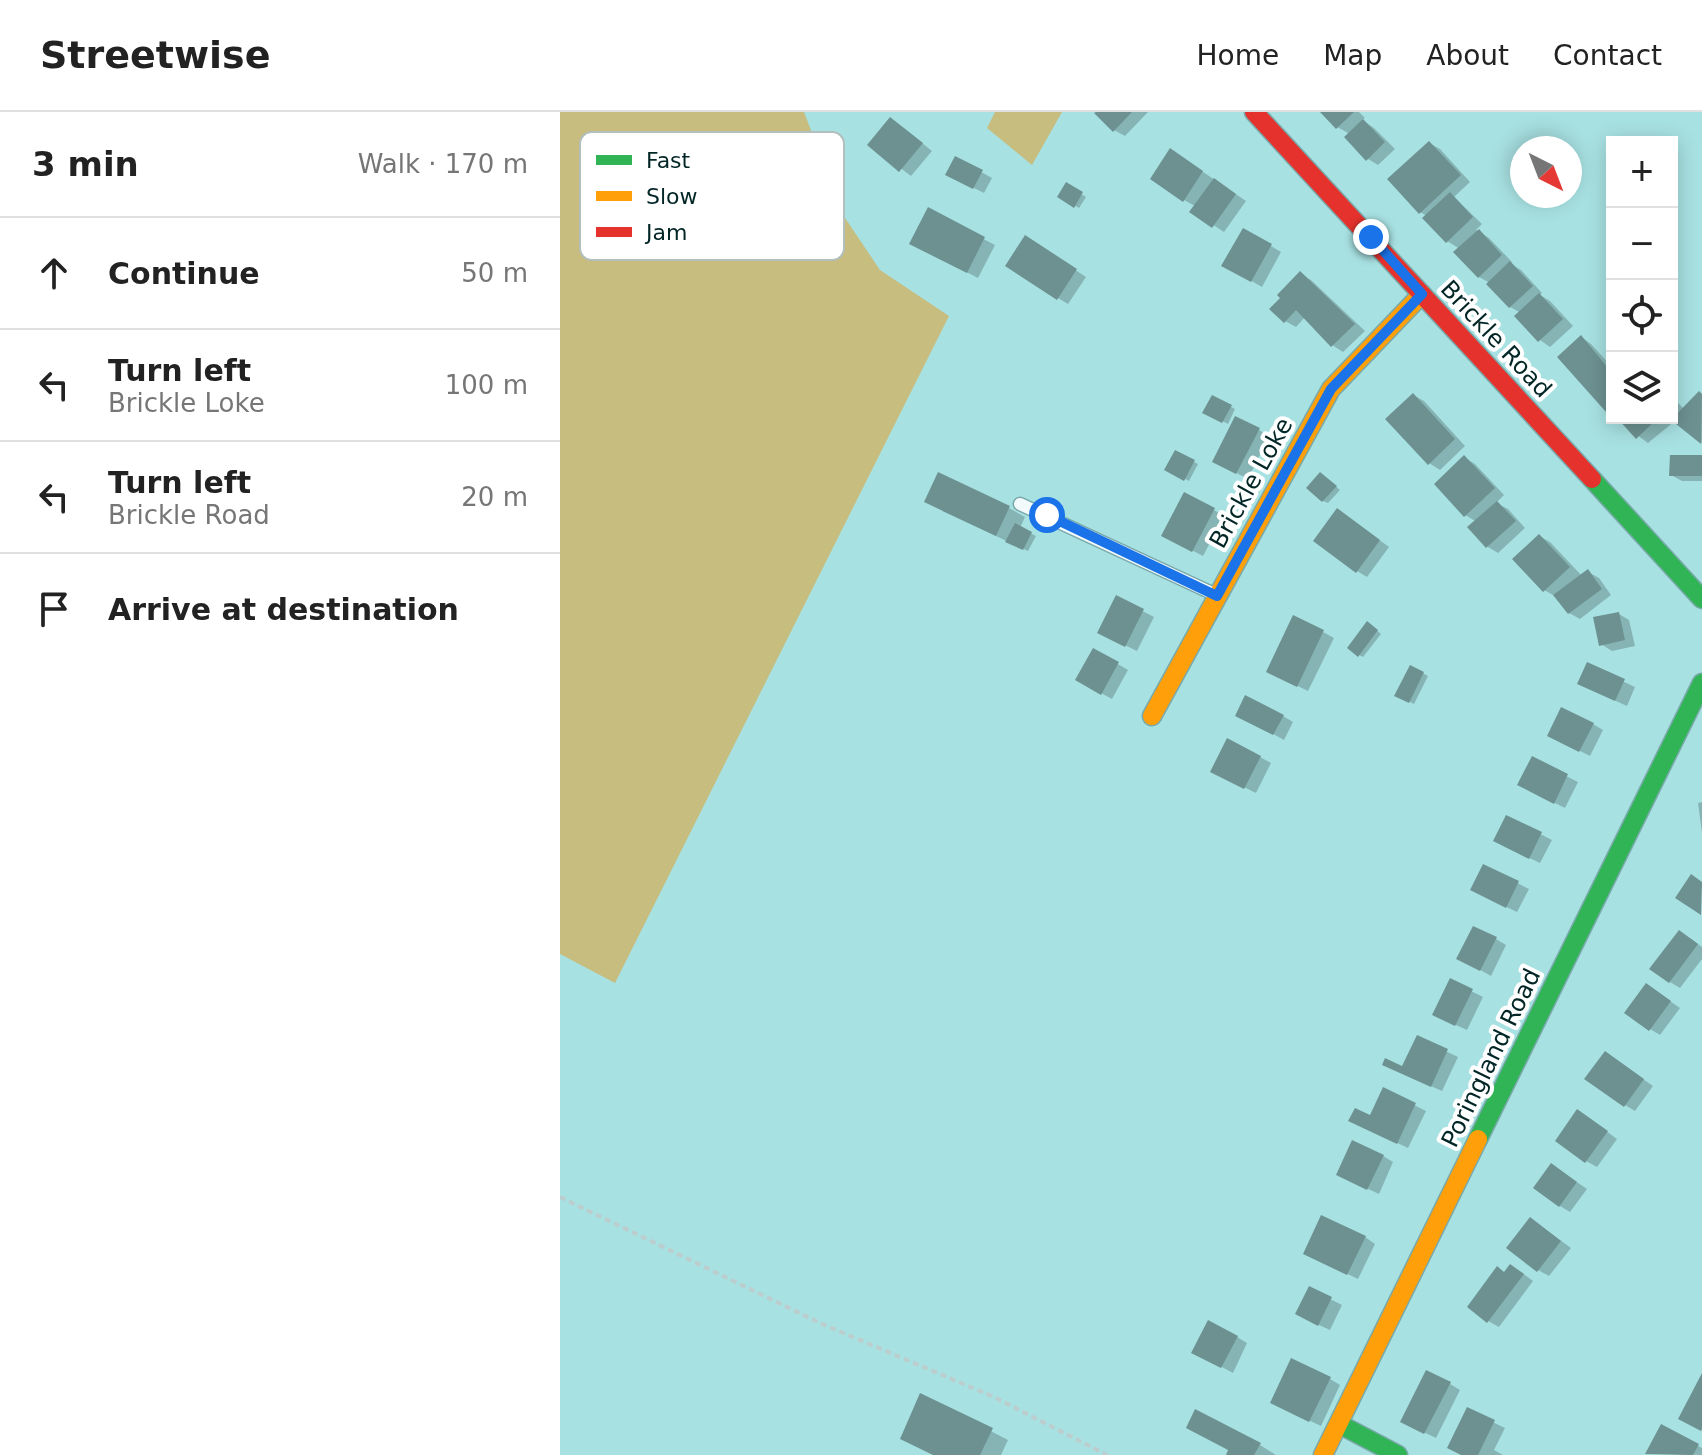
<!DOCTYPE html>
<html lang="en">
<head>
<meta charset="utf-8">
<style>
	body { margin:0; font-family:"DejaVu Sans",sans-serif; background:#f2f2f2; color:#222 }
	.controls { position:absolute; right:24px; top:24px; display:grid; overflow:hidden; border-radius:0px; box-shadow:0 4px 20px #0003 }
	.controls button { width:72px; height:72px; display:grid; place-items:center; padding:0; border:0; border-bottom:2px solid #e0e0e0; background:#fff; color:#222; font:40px sans-serif }
	.compass { position:absolute; left:950px; top:24px; width:72px; height:72px; border-radius:50%; background:#fff; box-shadow:0 4px 20px #0003; rotate:138deg }
	.stop { position:absolute; width:24px; height:24px; margin:-18px; border:6px solid #1a73e8; border-radius:50%; background:#fff }
	.stop.end { background:#1a73e8; border-color:#fff; box-shadow:0 2px 8px #0008 }
	.list { margin:0; padding:0; list-style:none }
	h2 { display:flex; justify-content:space-between; align-items:center; height:104px; margin:0; padding:0 32px; font-size:34px }
	h2 small { font-size:26px; font-weight:400; color:#767676 }
	.list li { display:grid; grid-template-columns:52px 1fr auto; gap:24px; align-items:center; box-sizing:border-box; height:112px; padding:0 32px; border-top:2px solid #e0e0e0 }
	.list b { display:block; font-size:30px; white-space:nowrap }
	.list p { margin:0; font-size:26px; white-space:nowrap; color:#767676 }
	.list em { font-size:26px; font-style:normal; color:#767676 }
	.icon { flex:none; width:44px; height:44px; fill:none; stroke:currentColor; stroke-width:2; stroke-linecap:round; stroke-linejoin:round }
	.map { position:relative; flex:none; width:1142px; height:1343px; overflow:hidden }
	header { display:flex; align-items:center; gap:48px; box-sizing:border-box; height:112px; padding:0 40px; background:#fff; border-bottom:2px solid #e0e0e0 }
	header strong { font-size:38px }
	nav { display:flex; gap:44px; margin-inline-start:auto; font-size:28px }
	main { display:flex }
	aside { flex:1; background:#fff }
	.map>svg:first-child { display:block }
	.forest { fill:#c6bd7f }
	.shadow { fill:#0003 }
	.building { fill:#6d9191 }
	.lines { fill:none; stroke-linecap:round; stroke-linejoin:round }
	.lane-casing { stroke:#79a9aa; stroke-width:15 }
	.fast-casing { stroke:#79a9aa; stroke-width:21 }
	.slow-casing { stroke:#79a9aa; stroke-width:21 }
	.jam-casing { stroke:#79a9aa; stroke-width:21 }
	.path { stroke:#bccdce; stroke-width:4; stroke-dasharray:6 4; stroke-linecap:butt }
	.lane { stroke:#f2fafb; stroke-width:12 }
	.fast { stroke:#30b455; stroke-width:18 }
	.slow { stroke:#ff9f0a; stroke-width:18 }
	.jam { stroke:#e5322d; stroke-width:18 }
	.route { stroke:#1a73e8; stroke-width:10 }
	.labels { text-anchor:middle; dominant-baseline:central; stroke-width:8; stroke-linejoin:round; paint-order:stroke }
	.street-label { font-size:24px; fill:#022526; stroke:#fff }
	.key { fill:#fff; stroke:#b3bebe; stroke-width:2 }
	.key-label { font-size:22px; fill:#022526 }
</style>
</head>
<body>
<header>
<strong>Streetwise</strong>
<nav><a>Home</a><a>Map</a><a>About</a><a>Contact</a></nav>
</header>
<main>
<aside>
<h2>3 min<small>Walk · 170 m</small></h2>
<ul class="list">
<li><svg class="icon" aria-label="ahead" viewBox="0 0 24 24"><path d="M12 20V5M6 11l6-6 6 6"/></svg><div><b>Continue</b></div><em>50 m</em></li>
<li><svg class="icon" aria-label="left" viewBox="0 0 24 24"><path d="M17 20v-9H6M10 6l-5 5 5 5"/></svg><div><b>Turn left</b><p>Brickle Loke</p></div><em>100 m</em></li>
<li><svg class="icon" aria-label="left" viewBox="0 0 24 24"><path d="M17 20v-9H6M10 6l-5 5 5 5"/></svg><div><b>Turn left</b><p>Brickle Road</p></div><em>20 m</em></li>
<li><svg class="icon" aria-label="arrive" viewBox="0 0 24 24"><path d="M6 21V4h12l-3 4 3 4H6"/></svg><div><b>Arrive at destination</b></div></li>
</ul>
</aside>
<div class="map">
<svg width="1142" height="1343" viewBox="0 0 1142 1343">
	<rect width="100%" height="100%" fill="#a8e1e2"/>
	<path class="forest" d="M0 0H244L283 103 320 158 389 204 55 871 0 842Z
		M435 0H502L472 53 427 16Z"/>
	<path class="shadow" d="M539 0H588L565 24 554 18Z
		M763 0H799L805 6 802 8 814 16 835 37 818 53 808 47 790 22 777 15Z
		M341 14 372 39 351 64 310 33Z
		M869 31 880 37 910 70 894 85 922 112 916 118 929 126 952 150 950 151 961 158 982 181 980 183 990 189 1013 214 990 235 980 228 961 201 950 195 930 171 919 165 900 137 887 129 867 104 860 100Z
		M621 45 686 89 664 120 632 99 635 94 624 88Z
		M396 46 432 66 424 81 398 68Z
		M507 73 526 85 519 96 500 85Z
		M368 98 435 133 418 166 362 137Z
		M684 118 721 140 702 175 664 153Z
		M476 132 526 165 508 192 498 186Z
		M740 162 751 168 805 219 783 240 772 233 745 205 736 215 725 209Z
		M1021 225 1031 232 1052 255V304Z
		M1140 281 1142 283V331L1115 309 1088 331 1054 306H1112V285L1124 297Z
		M853 283 864 289 905 334 880 358 869 351Z
		M653 285 675 297 668 312 645 300Z
		M699 318 709 324 688 367 665 355Z
		M616 340 638 352 629 369 607 357Z
		M1142 345V369H1122L1111 363Z
		M905 346 915 352 944 383 936 391 948 397 965 416 938 441 928 435 910 416 917 410 905 403Z
		M765 365 780 378 768 391 763 389Z
		M449 396 465 405 460 416 476 424 468 439 382 399Z
		M654 398 664 404 643 444 614 429Z
		M788 405 829 435 807 465 797 459Z
		M979 424 990 430 1022 464 1028 460 1039 466 1051 483 1020 507 1009 501 995 484 984 478Z
		M557 486 594 505 577 539 550 526Z
		M1059 502 1069 508 1075 534 1052 539 1041 532Z
		M812 514 821 522 803 545 799 543Z
		M763 520 774 526 748 579 719 565Z
		M534 538 568 558 552 587 517 568Z
		M1028 553 1075 575 1067 594 1030 577Z
		M851 555 868 564 854 592 837 583Z
		M723 604 733 610 724 628 686 607Z
		M1033 612 1043 618 1030 644 1000 629Z
		M700 645 711 651 696 681 663 665Z
		M972 647 1018 670 1005 696 970 679Z
		M1142 690V721L1138 691Z
		M947 705 992 728 980 751 946 735Z
		M924 754 969 777 957 800 923 784Z
		M1130 826 1142 835V847L1120 876 1110 870Z
		M936 827 946 833 931 864 899 846Z
		M891 869 923 885 907 918 885 908Z
		M1097 880 1120 896 1100 923 1090 917Z
		M858 926 898 945 882 979 835 958 843 956Z
		M1056 948 1093 974 1075 999 1065 993Z
		M824 978 866 999 848 1036 802 1014 811 1006Z
		M1028 1006 1057 1027 1037 1055 1026 1049Z
		M823 1044 833 1050 819 1082 789 1068Z
		M1002 1060 1027 1077 1010 1100 1000 1094Z
		M971 1107 1011 1136 989 1164 978 1158Z
		M805 1125 815 1132 798 1167 756 1147Z
		M961 1160 973 1169 939 1215 928 1209 945 1161Z
		M750 1177 782 1193 770 1218 748 1208Z
		M677 1225 687 1231 673 1261 634 1240Z
		M770 1267 780 1273 761 1314 723 1296Z
		M890 1272 900 1278 876 1326 853 1315Z
		M361 1283 448 1328 441 1343H374Z
		M908 1298 945 1316 934 1338 943 1343H903Z
		M1102 1315 1142 1336V1343L1087 1341Z
		M700 1333 716 1343H668Z"/>
	<path class="building" d="M536 0H572L553 20 534 1Z
		M760 0H794L776 17Z
		M330 5 363 31 339 60 307 33Z
		M803 7 825 30 806 49 784 25Z
		M869 29 901 63 859 102 827 67Z
		M610 36 643 59 623 90 590 67Z
		M395 44 423 58 413 77 385 63Z
		M654 66 676 82 652 116 629 100Z
		M506 70 523 80 514 96 497 85Z
		M890 80 913 105 886 131 862 106Z
		M368 95 425 125 407 161 349 132Z
		M683 116 712 132 691 170 661 154Z
		M919 117 942 143 918 166 893 140Z
		M465 123 517 157 497 188 445 154Z
		M950 149 973 174 949 196 926 172Z
		M740 159 795 212 771 235 736 198 724 211 709 197 720 186 717 183Z
		M979 181 1003 207 978 230 954 204Z
		M1021 223 1052 261V306H1098L1076 327 1058 307 1055 310 997 245Z
		M1139 279 1142 282 1141 332 1111 308Z
		M853 281 895 327 868 353 825 307Z
		M652 283 672 293 662 311 642 301Z
		M675 304 700 316 676 362 652 350Z
		M615 338 635 348 624 369 604 358Z
		M904 343 935 376 904 405 874 372Z
		M1110 343H1142V364H1109Z
		M378 360 450 394 436 424 364 390Z
		M760 360 777 374 762 390 746 376Z
		M624 380 655 396 632 440 601 424Z
		M937 389 956 409 926 436 907 415Z
		M777 396 820 428 796 461 753 429Z
		M455 411 472 420 463 438 445 430Z
		M979 422 1010 455 983 480 952 447Z
		M1028 457 1042 477 1008 502 993 483Z
		M556 483 584 497 565 535 537 521Z
		M1059 500 1065 528 1039 534 1033 505Z
		M733 503 764 518 737 575 706 560Z
		M807 509 818 518 798 545 787 536Z
		M533 536 559 550 541 583 515 568Z
		M1027 550 1065 567 1055 589 1017 572Z
		M850 553 864 560 849 591 834 584Z
		M685 583 724 603 713 623 675 604Z
		M1001 595 1034 611 1019 640 987 624Z
		M667 626 701 644 684 677 650 660Z
		M972 644 1008 662 994 692 957 673Z
		M946 703 982 720 969 747 933 729Z
		M923 752 959 769 946 796 910 778Z
		M1131 762 1142 770 1141 803 1115 786Z
		M913 814 937 825 920 859 896 847Z
		M1119 818 1138 832 1109 871 1089 857Z
		M890 866 913 877 895 914 872 903Z
		M1086 871 1111 889 1089 919 1064 901Z
		M857 923 888 937 871 975 822 953 825 946 842 954Z
		M1045 939 1084 967 1064 995 1024 967Z
		M823 975 856 991 837 1032 788 1009 795 996 810 1003Z
		M1017 997 1048 1019 1025 1051 995 1029Z
		M792 1028 824 1043 807 1078 776 1063Z
		M991 1051 1017 1070 999 1095 973 1076Z
		M761 1103 806 1124 787 1163 743 1142Z
		M970 1105 1001 1129 977 1160 946 1136Z
		M950 1152 964 1162 927 1211 907 1195 937 1154 944 1160Z
		M749 1174 772 1185 758 1214 735 1202Z
		M648 1208 678 1224 661 1256 631 1241Z
		M731 1246 771 1265 749 1310 710 1291Z
		M866 1258 891 1270 864 1322 840 1310Z
		M1142 1261V1317L1141 1319 1118 1307Z
		M360 1281 433 1316 420 1343H373L340 1327Z
		M907 1295 935 1308 918 1343H901L887 1336Z
		M635 1297 701 1331 694 1343H666L668 1338 626 1316Z
		M1101 1312 1139 1332 1133 1343 1085 1342Z"/>
	<g class="lines">
		<defs>
			<path id="lane" d="M460 392 654 482"/>
			<path id="fast" d="M1032 367 1142 487
				M918 1027 1142 571
				M779 1312 838 1343"/>
			<path id="slow" d="M592 604 771 277 862 182
				M763 1343 918 1027"/>
			<path id="jam" d="M694 0 1032 367"/>
		</defs>
		<use href="#lane" class="lane-casing"/>
		<use href="#fast" class="fast-casing"/>
		<use href="#slow" class="slow-casing"/>
		<use href="#jam" class="jam-casing"/>
		<path class="path" d="M0 1085 260 1211 434 1285 547 1343"/>
		<use href="#lane" class="lane"/>
		<use href="#fast" class="fast"/>
		<use href="#slow" class="slow"/>
		<use href="#jam" class="jam"/>
	</g>
	<g class="lines">
		<path class="route" d="M487 403 657 484 771 277 862 182 811 125"/>
	</g>
	<g class="labels">
		<g class="street-label">
			<text transform="translate(936 227) rotate(47)">Brickle Road</text>
			<text transform="translate(691 371) rotate(-61)">Brickle Loke</text>
			<text transform="translate(931 946) rotate(-64)">Poringland Road</text>
		</g>
	</g>
	<rect x="20" y="20" width="264" height="128" rx="12" class="key"/>
	<rect x="36" y="43" width="36" height="10" fill="#30b455"/>
	<rect x="36" y="79" width="36" height="10" fill="#ff9f0a"/>
	<rect x="36" y="115" width="36" height="10" fill="#e5322d"/>
	<g class="key-label">
		<text x="86" y="56">Fast</text>
		<text x="86" y="92">Slow</text>
		<text x="86" y="128">Jam</text>
	</g>
</svg>
<div class="controls">
<button>+</button>
<button>−</button>
<button><svg class="icon" aria-label="locate" viewBox="0 0 24 24"><circle cx="12" cy="12" r="6"/><path d="M12 2v4M12 18v4M2 12h4M18 12h4"/></svg></button>
<button><svg class="icon" aria-label="layers" viewBox="0 0 24 24"><path d="M12 4l9 5-9 5-9-5zM3 14l9 5 9-5"/></svg></button>
</div>
<svg class="compass" viewBox="-18 -18 36 36"><path d="M0-13l5 13h-10z" fill="#e53935"/><path d="M0 13l5-13h-10z" fill="#767676"/></svg>
<div class="stop" style="left:487px;top:403px"></div>
<div class="stop end" style="left:811px;top:125px"></div>
</div>
</main>
</body>
</html>
